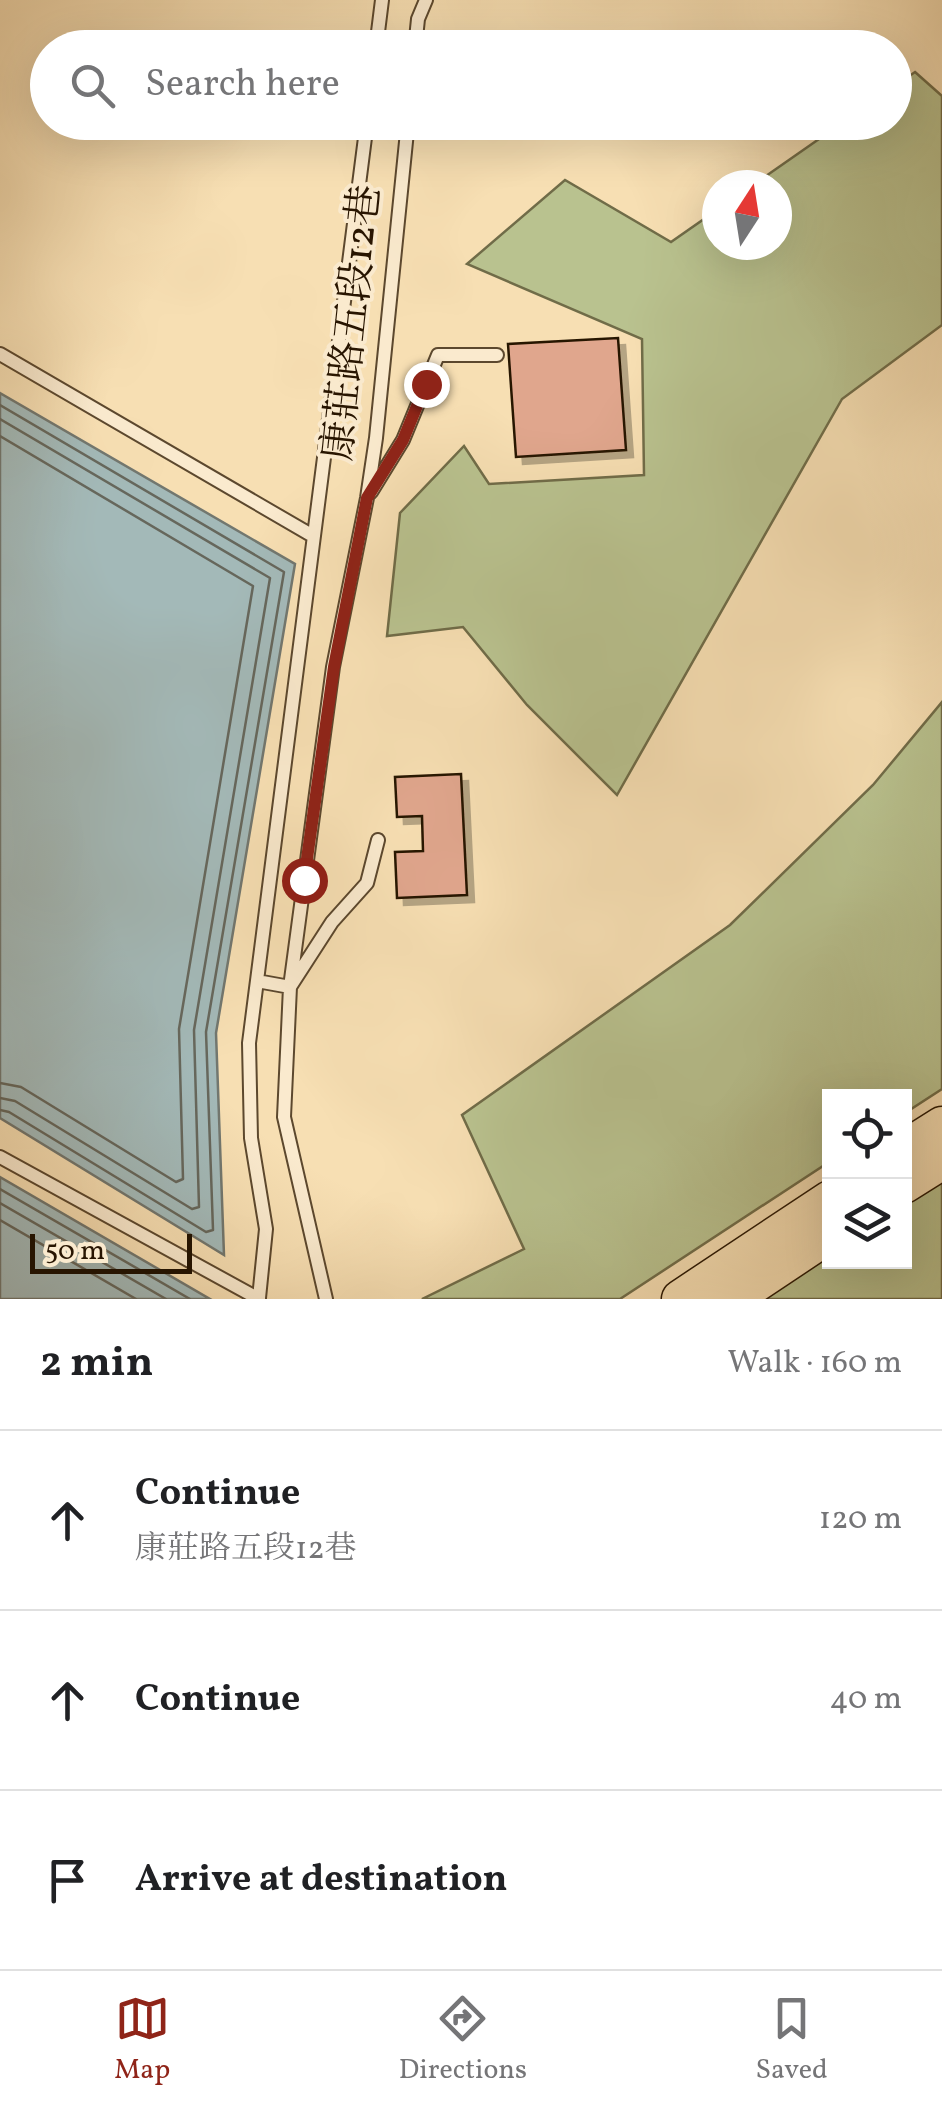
<!DOCTYPE html>
<html lang="en">
<head>
<meta charset="utf-8">
<style>
	body { margin:0; font-family:Vollkorn,"Noto Serif TC",serif; background:#f2f2f2; color:#202124 }
	.controls { position:absolute; right:30px; bottom:30px; display:grid; overflow:hidden; border-radius:0px; box-shadow:0 10px 40px #0002 }
	.controls button { width:90px; height:90px; display:grid; place-items:center; padding:0; border:0; border-bottom:2px solid #e0e0e0; background:#fff; color:#202124; font:50px sans-serif }
	.compass { position:absolute; left:702px; top:170px; width:90px; height:90px; border-radius:50%; background:#fff; box-shadow:0 10px 40px #0002; rotate:12deg }
	.scale { position:absolute; left:30px; bottom:25px; width:162px; box-sizing:border-box; padding-left:10px; border:5px solid #281501; border-top:0; font-size:28px; line-height:35px; white-space:nowrap; color:#281501; -webkit-text-stroke:8px #faeace; paint-order:stroke }
	.stop { position:absolute; width:30px; height:30px; margin:-22px; border:8px solid #8f2418; border-radius:50%; background:#fff }
	.stop.end { background:#8f2418; border-color:#fff; box-shadow:0 2px 10px #0008 }
	.list { margin:0; padding:0; list-style:none }
	h2 { display:flex; justify-content:space-between; align-items:center; height:130px; margin:0; padding:0 40px; font-size:42px }
	h2 small { font-size:32px; font-weight:400; color:#757577 }
	.list li { display:grid; grid-template-columns:65px 1fr auto; gap:30px; align-items:center; box-sizing:border-box; height:180px; padding:0 40px; border-top:2px solid #e0e0e0 }
	.list b { display:block; font-size:38px; white-space:nowrap }
	.list p { margin:0; font-size:32px; white-space:nowrap; color:#757577 }
	.list em { font-size:32px; font-style:normal; color:#757577 }
	.icon { flex:none; width:55px; height:55px; fill:none; stroke:currentColor; stroke-width:2; stroke-linecap:round; stroke-linejoin:round }
	.map { position:relative; flex:none; width:942px; height:1299px; overflow:hidden }
	.search { position:absolute; background:#fff; box-shadow:0 10px 40px #0002; left:30px; right:30px; top:30px; height:110px; display:flex; align-items:center; gap:25px; box-sizing:border-box; padding:0 35px; border-radius:55px; color:#757577; font-size:38px }
	.sheet { height:670px; background:#fff }
	nav { display:flex; justify-content:space-around; align-items:center; box-sizing:border-box; height:140px; border-top:2px solid #e0e0e0; background:#fff; font-size:28px; color:#757577 }
	nav a { display:grid; justify-items:center; gap:5px }
	nav .on { color:#8f2418 }
	.map>svg:first-child { display:block }
	.green { fill:#b9c28f; stroke:#706c48; stroke-width:2.5 }
	.water { fill:#a3b9b8; stroke:#72776f; stroke-width:2.5 }
	.lines { fill:none; stroke-linecap:round; stroke-linejoin:round }
	.shore { stroke:#66675c; stroke-width:2.5 }
	.building { fill:#e0a68d; stroke:#281501; stroke-width:2.5; filter:url(#shadow) }
	.lane-casing { stroke:#5c482e; stroke-width:16 }
	.primary-casing { stroke:#281501; stroke-width:41 }
	.lane { stroke:#faeace; stroke-width:12 }
	.primary { stroke:#f7dfb3; stroke-width:38 }
	.route { stroke:#8f2418; stroke-width:12 }
	.labels { text-anchor:middle; dominant-baseline:central; stroke-width:8; stroke-linejoin:round; paint-order:stroke }
	.street-label { font-size:40px; fill:#281501; stroke:#faeace }
</style>
</head>
<body>
<div class="map">
<svg width="942" height="1299" viewBox="0 0 942 1299">
	<defs>
		<filter id="shadow"><feDropShadow dx="7" dy="7" stdDeviation="0" flood-color="#0004"/></filter>
	</defs>
	<rect width="100%" height="100%" fill="#f7dfb3"/>
	<filter id="stains"><feTurbulence type="fractalNoise" baseFrequency=".002" numOctaves="4"/><feColorMatrix values="0 0 0 0 .2 0 0 0 0 .09 0 0 0 0 .02 0 0 0 .5 -.17"/></filter>
	<radialGradient id="worn" r=".72"><stop offset=".6" stop-color="#630" stop-opacity="0"/><stop offset="1" stop-color="#630" stop-opacity=".3"/></radialGradient>
	<path class="green" d="M915 72 942 96V325L842 399 617 795 527 705 463 627 387 636 400 513 464 446 489 484 644 475 642 339 467 264 565 180 671 242 717 210V245H777V185H753L842 123 894 122 895 86Z
		M942 702V1089L905 1113 904 1096H830L829 1162 620 1299H422L524 1249 462 1115 730 925 873 785Z
		M942 1154V1299H720L829 1228 830 1262H904L905 1179Z"/>
	<path class="water" d="M0 393 295 564 216 1033 224 1255 0 1118Z
		M0 1177 210 1299H0Z"/>
	<g class="lines">
		<path class="shore" d="M0 405 284 572 206 1032 213 1230 206 1232 9 1112 0 1110
			M0 419 270 578 194 1030 199 1207 192 1209 15 1101 0 1098
			M0 436 253 586 179 1029 183 1179 176 1182 21 1087 0 1083
			M0 1189 190 1299
			M0 1203 166 1299
			M0 1220 136 1299"/>
	</g>
	<path class="building" d="M618 338 626 450 516 457 508 344Z
		M461 774 467 895 397 898 395 852 423 851 422 816 397 817 395 777Z"/>
	<g class="lines">
		<defs>
			<path id="lane" d="M376 48 382 0
				M415 48 418 19 426 0
				M0 354 313 536
				M371 492 403 440 438 355H497
				M257 981 290 987 332 922 367 883 378 840
				M0 1157 259 1299
				M259 1298 266 1229 251 1138 249 1043 367 122
				M326 1299 284 1117 290 987 333 667 367 498 376 438 408 122"/>
			<path id="primary" d="M904 1150 942 1126
				M904 1184 942 1160
				M681 1299 830 1200
				M731 1299 830 1233"/>
		</defs>
		<use href="#lane" class="lane-casing"/>
		<use href="#primary" class="primary-casing"/>
		<use href="#lane" class="lane"/>
		<use href="#primary" class="primary"/>
	</g>
	<g class="lines">
		<path class="route" d="M304 880 334 667 367 498 403 440 426 384"/>
	</g>
	<g class="labels">
		<g class="street-label">
			<text transform="translate(354 323) rotate(-84)">康莊路五段12巷</text>
		</g>
	</g>
	<rect width="100%" height="100%" filter="url(#stains)"/>
	<rect width="100%" height="100%" fill="url(#worn)"/>
</svg>
<div class="controls">
<button><svg class="icon" aria-label="locate" viewBox="0 0 24 24"><circle cx="12" cy="12" r="6"/><path d="M12 2v4M12 18v4M2 12h4M18 12h4"/></svg></button>
<button><svg class="icon" aria-label="layers" viewBox="0 0 24 24"><path d="M12 4l9 5-9 5-9-5zM3 14l9 5 9-5"/></svg></button>
</div>
<svg class="compass" viewBox="-18 -18 36 36"><path d="M0-13l5 13h-10z" fill="#e53935"/><path d="M0 13l5-13h-10z" fill="#757577"/></svg>
<div class="scale">50 m</div>
<div class="stop" style="left:304px;top:880px"></div>
<div class="stop end" style="left:426px;top:384px"></div>
<div class="search"><svg class="icon" aria-label="search" viewBox="0 0 24 24"><circle cx="10" cy="10" r="6"/><path d="M15 15l6 6"/></svg>Search here</div>
</div>
<section class="sheet">
<h2>2 min<small>Walk · 160 m</small></h2>
<ul class="list">
<li><svg class="icon" aria-label="ahead" viewBox="0 0 24 24"><path d="M12 20V5M6 11l6-6 6 6"/></svg><div><b>Continue</b><p>康莊路五段12巷</p></div><em>120 m</em></li>
<li><svg class="icon" aria-label="ahead" viewBox="0 0 24 24"><path d="M12 20V5M6 11l6-6 6 6"/></svg><div><b>Continue</b></div><em>40 m</em></li>
<li><svg class="icon" aria-label="arrive" viewBox="0 0 24 24"><path d="M6 21V4h12l-3 4 3 4H6"/></svg><div><b>Arrive at destination</b></div></li>
</ul>
</section>
<nav>
<a class="on"><svg class="icon" aria-label="map" viewBox="0 0 24 24"><path d="M3 6l6-2 6 2 6-2v14l-6 2-6-2-6 2zM9 4v14M15 6v14"/></svg>Map</a>
<a><svg class="icon" aria-label="directions" viewBox="0 0 24 24"><path d="M12 3l9 9-9 9-9-9zM9 14v-3h6M13 9l2 2-2 2"/></svg>Directions</a>
<a><svg class="icon" aria-label="saved" viewBox="0 0 24 24"><path d="M7 4h10v16l-5-4-5 4z"/></svg>Saved</a>
</nav>
</body>
</html>
